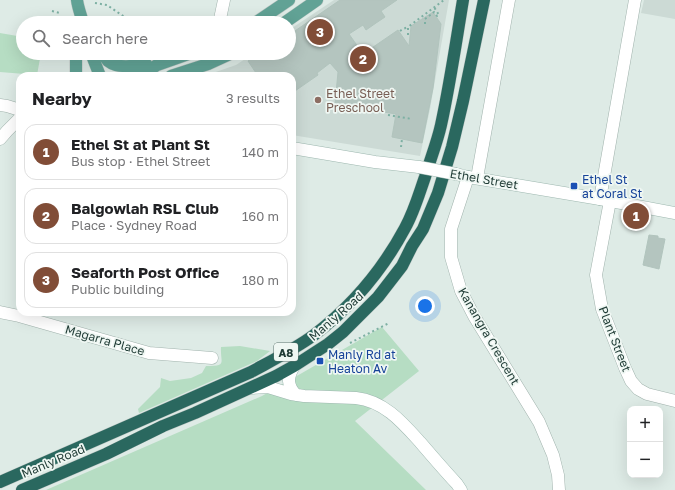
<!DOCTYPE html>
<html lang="en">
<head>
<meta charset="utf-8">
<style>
	body { margin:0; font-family:"Golos Text",sans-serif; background:#f2f2f2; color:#202124 }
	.controls { position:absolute; right:12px; bottom:12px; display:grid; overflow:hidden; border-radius:8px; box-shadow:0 4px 16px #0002 }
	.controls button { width:36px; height:36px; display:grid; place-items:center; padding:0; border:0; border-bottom:1px solid #e0e0e0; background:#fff; color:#202124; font:20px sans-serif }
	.you { position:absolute; left:425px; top:306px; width:14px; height:14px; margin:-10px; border:3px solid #fff; border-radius:50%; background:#1a73e8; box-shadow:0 0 0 6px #1a73e833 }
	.badge { display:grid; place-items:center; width:26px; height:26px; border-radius:50%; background:#814d37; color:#fff; font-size:13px; font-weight:700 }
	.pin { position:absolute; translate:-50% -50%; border:2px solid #fff; box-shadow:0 1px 4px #0006 }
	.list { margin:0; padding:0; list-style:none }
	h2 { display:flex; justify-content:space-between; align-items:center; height:52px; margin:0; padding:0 16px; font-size:17px }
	h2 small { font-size:13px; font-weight:400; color:#757577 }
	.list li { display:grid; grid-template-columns:26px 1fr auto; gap:12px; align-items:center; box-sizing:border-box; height:56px; margin:0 8px 8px; padding:0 8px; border:1px solid #e0e0e0; border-radius:12px }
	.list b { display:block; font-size:15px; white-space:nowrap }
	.list p { margin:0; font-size:13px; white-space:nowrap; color:#757577 }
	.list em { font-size:13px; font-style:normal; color:#757577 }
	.icon { flex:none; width:22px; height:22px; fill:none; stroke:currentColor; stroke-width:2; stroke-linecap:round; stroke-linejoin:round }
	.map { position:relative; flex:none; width:675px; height:490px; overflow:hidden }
	.search { position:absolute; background:#fff; box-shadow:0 4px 16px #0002; left:16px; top:16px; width:280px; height:44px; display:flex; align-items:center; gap:10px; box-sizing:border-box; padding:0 14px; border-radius:22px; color:#757577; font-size:15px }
	.panel { position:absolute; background:#fff; box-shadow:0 4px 16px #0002; left:16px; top:72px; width:280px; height:244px; border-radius:12px }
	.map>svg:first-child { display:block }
	.built { fill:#ccdad5 }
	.green { fill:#b6ddc3 }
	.building { fill:#b4c5bf; stroke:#b1c4bd }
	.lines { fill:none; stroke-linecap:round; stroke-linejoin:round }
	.street-casing { stroke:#a1b3ad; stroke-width:13 }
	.secondary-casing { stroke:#9db7af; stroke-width:13 }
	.primary-casing { stroke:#c0c8c6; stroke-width:13 }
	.highway-casing { stroke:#c0c8c6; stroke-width:13 }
	.path { stroke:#7db0a3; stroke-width:2; stroke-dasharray:2 3; stroke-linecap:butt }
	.street { stroke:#fff; stroke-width:12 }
	.secondary { stroke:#fff; stroke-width:12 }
	.primary { stroke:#61a295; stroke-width:12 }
	.highway { stroke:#2a685f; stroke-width:12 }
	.secondary-bridge-casing { stroke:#9db7af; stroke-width:13; stroke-linecap:butt }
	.secondary-bridge { stroke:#fff; stroke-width:12 }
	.education-dot { fill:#8d6e63; stroke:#eff7f3; stroke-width:1.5 }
	.transit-dot { fill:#1a4fb4; stroke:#eff7f3; stroke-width:1.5 }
	.labels { text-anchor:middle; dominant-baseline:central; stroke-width:3.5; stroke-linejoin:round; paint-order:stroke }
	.shield { fill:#eff7f3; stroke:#5d736e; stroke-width:1 }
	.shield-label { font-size:11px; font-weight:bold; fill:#1f3b35 }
	.education-label { font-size:12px; fill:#785e54; stroke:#eff7f3; text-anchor:start }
	.street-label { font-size:12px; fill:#1f3b35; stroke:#eff7f3 }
	.transit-label { font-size:12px; fill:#164399; stroke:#eff7f3; text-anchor:start }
</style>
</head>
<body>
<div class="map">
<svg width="675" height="490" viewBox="0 0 675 490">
	<rect width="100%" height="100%" fill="#deebe6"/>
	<path class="built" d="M334 0H449L430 109 420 156 292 135V76H204L236 65 254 53H289V30Z
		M644 0H675V19L641 13Z"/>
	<path class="green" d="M0 33 23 37V53H41L37 75 0 72Z
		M382 327 419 371 355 421 426 490H46L262 396Z
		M240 346 270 351 257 361 139 413 138 409 160 387 161 378 170 381 191 378 202 373 206 366C228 366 220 363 221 347Z"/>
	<path class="building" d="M340 0H397L381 11 385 17 376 23 366 30 363 25 349 34 363 54 398 30 409 46 411 26 433 12 441 24 433 88 422 143 392 137 396 114 335 104 338 72 330 63 317 73 318 75 292 93V76H258L248 61 260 53H289V35Z
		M649 235 658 236V238L665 239 659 269 643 265Z"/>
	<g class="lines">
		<defs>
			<path id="street" d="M222 23 220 19 224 0
				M0 105 7 106 20 110
				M0 139 7 131 20 118
				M468 177 451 229V257L461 291 474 316 539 422 553 455 558 475 559 490
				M477 178 509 0
				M600 199 635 0
				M610 201 596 275 602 309 625 368 631 381 638 389 647 394 675 401
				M0 312 19 316 149 353 212 358"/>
			<path id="secondary" d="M292 148 375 162 419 167
				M456 174 468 177 600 199 675 213
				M294 366C287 378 287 385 296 395
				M251 388 268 387 291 394 304 396 356 398C384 401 402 422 420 442 432 456 444 470 457 484L461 490"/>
			<path id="primary" d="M77 0C78 8 81 15 83 23
				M255 23 289 0
				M284 23 317 0
				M76 53V76
				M91 53 100 76
				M102 53C104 55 106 59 108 61 118 69 134 66 146 64
				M125 76 151 69 157 65 191 53
				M171 76 208 64 232 53"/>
			<path id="highway" d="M0 482 251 372C271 361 295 349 314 335 351 307 383 269 405 228 414 212 419 194 425 177 430 160 437 143 441 125 450 84 456 42 463 0
				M22 490 106 454 163 426 195 413 276 376 294 366 328 344 343 332 378 297 402 266 412 246 423 229 438 193 452 147 463 101 484 0"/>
		</defs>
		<use href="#street" class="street-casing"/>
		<use href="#secondary" class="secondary-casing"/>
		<use href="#primary" class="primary-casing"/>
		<use href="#highway" class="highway-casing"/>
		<path class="path" d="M95 3 107 5 126 18 141 23
			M52 11 60 13
			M425 24V19L433 13 434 12 437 16 439 15 434 7
			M400 31 403 29 408 27
			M408 35V27L444 0
			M388 115 412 119
			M401 147 402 139
			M350 343 389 323"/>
		<use href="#street" class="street"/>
		<use href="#secondary" class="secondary"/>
		<use href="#primary" class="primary"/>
		<use href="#highway" class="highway"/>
		<defs>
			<path id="secondary-bridge" d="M419 167 456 174"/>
		</defs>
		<use href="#secondary-bridge" class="secondary-bridge-casing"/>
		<use href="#secondary-bridge" class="secondary-bridge"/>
	</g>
	<circle class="education-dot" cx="318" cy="100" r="4"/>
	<g class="transit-dot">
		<rect x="570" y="182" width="8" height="8" rx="2"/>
		<rect x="316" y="357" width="8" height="8" rx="2"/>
	</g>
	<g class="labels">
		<rect class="shield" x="274" y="343" width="24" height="18" rx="3"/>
		<g class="shield-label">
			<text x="286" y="352">A8</text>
		</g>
		<g class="education-label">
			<text x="326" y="93">Ethel Street<tspan x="326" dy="14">Preschool</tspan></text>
		</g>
		<g class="street-label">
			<text transform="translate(484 179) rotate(10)">Ethel Street</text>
			<text transform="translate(336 316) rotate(-41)">Manly Road</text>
			<text transform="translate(489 336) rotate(60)">Kanangra Crescent</text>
			<text transform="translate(615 339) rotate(69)">Plant Street</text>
			<text transform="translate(105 340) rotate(16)">Magarra Place</text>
			<text transform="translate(53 461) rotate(-23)">Manly Road</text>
		</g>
		<g class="transit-label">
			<text x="582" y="179">Ethel St<tspan x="582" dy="14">at Coral St</tspan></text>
			<text x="328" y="354">Manly Rd at<tspan x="328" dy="14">Heaton Av</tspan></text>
		</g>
	</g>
</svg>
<div class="controls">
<button>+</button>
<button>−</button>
</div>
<div class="you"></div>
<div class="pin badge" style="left:636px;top:216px">1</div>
<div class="pin badge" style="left:363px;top:59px">2</div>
<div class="pin badge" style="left:320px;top:32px">3</div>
<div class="search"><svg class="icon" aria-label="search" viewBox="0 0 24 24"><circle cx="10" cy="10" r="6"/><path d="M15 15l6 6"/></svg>Search here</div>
<section class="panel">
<h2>Nearby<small>3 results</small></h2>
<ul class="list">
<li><span class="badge">1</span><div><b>Ethel St at Plant St</b><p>Bus stop · Ethel Street</p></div><em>140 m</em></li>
<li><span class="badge">2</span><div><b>Balgowlah RSL Club</b><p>Place · Sydney Road</p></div><em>160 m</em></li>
<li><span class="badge">3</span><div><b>Seaforth Post Office</b><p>Public building</p></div><em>180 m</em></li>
</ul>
</section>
</div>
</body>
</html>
